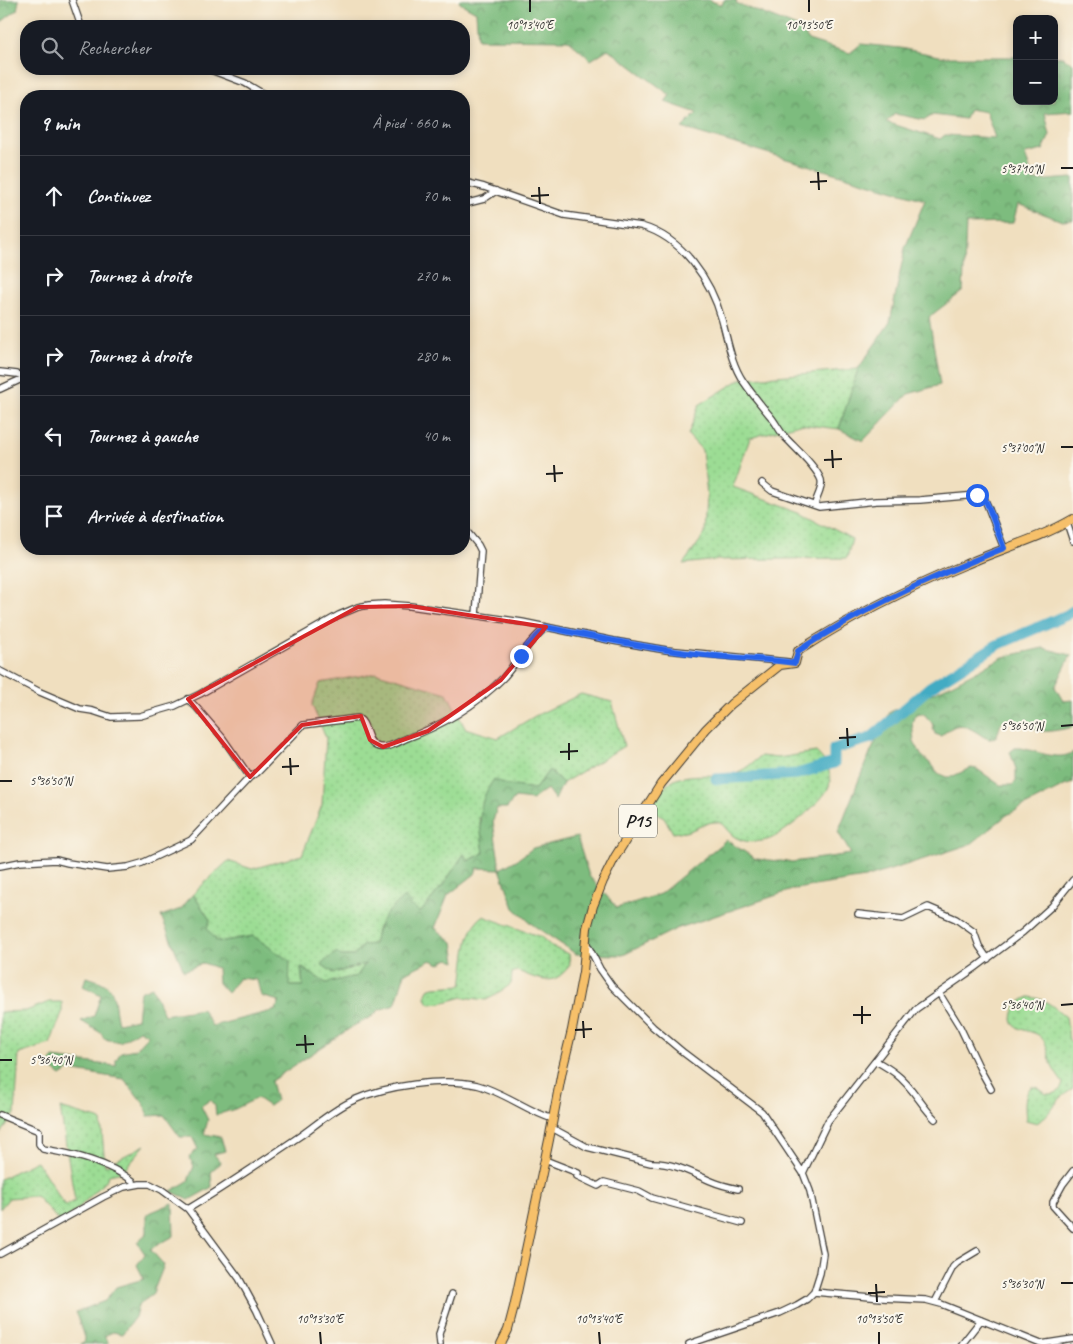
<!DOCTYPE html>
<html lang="fr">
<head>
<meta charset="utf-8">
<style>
	body { margin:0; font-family:Caveat,sans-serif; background:#242831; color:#f1f3f6 }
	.controls { position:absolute; right:15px; top:15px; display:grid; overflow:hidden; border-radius:10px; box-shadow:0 2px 8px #0003 }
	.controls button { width:45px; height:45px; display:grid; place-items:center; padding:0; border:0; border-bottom:1px solid #363941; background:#171b24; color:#f1f3f6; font:25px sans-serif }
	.stop { position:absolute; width:15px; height:15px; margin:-11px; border:4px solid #2563eb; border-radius:50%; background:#fff }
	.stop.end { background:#2563eb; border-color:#fff; box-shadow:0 1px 5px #0008 }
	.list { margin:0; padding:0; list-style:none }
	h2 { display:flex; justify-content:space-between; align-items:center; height:65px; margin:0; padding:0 20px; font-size:21px }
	h2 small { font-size:16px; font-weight:400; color:#9ea1a6 }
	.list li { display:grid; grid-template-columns:32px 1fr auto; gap:15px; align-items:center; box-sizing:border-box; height:80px; padding:0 20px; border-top:1px solid #363941 }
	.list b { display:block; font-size:19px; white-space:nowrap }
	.list em { font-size:16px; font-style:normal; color:#9ea1a6 }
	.icon { flex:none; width:28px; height:28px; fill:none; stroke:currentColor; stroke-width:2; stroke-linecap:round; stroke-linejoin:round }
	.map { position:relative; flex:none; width:1073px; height:1344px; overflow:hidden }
	.search { position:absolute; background:#171b24; box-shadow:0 2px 8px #0003; left:20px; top:20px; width:450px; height:55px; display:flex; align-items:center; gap:12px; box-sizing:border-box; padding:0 18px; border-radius:20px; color:#9ea1a6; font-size:19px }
	.panel { position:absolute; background:#171b24; box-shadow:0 2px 8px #0003; left:20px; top:90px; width:450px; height:465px; border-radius:20px }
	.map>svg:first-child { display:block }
	.grass { fill:url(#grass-dots); stroke:#5c7c58 }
	.forest { fill:url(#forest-crowns); stroke:#4c6c4d; fill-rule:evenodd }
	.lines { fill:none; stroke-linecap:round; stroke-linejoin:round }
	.river { stroke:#43abc3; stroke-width:11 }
	.minor-casing { stroke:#3c3934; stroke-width:8 }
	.major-casing { stroke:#3c3934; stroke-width:10 }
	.minor { stroke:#fff; stroke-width:5.5 }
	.major { stroke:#f6c06b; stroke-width:8 }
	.route { stroke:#2563eb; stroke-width:6 }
	.marked { fill:#d62828; fill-opacity:0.2; stroke:#d62828; stroke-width:4; stroke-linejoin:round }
	.ticks { fill:none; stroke:#1c1c1c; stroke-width:2 }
	.labels { text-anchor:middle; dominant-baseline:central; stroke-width:4; stroke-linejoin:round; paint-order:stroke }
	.shield { fill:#fbf7ec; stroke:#5f5e5a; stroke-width:1 }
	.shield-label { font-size:19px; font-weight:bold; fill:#1c1c1c }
	.ticks-label { font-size:12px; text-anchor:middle; fill:#1c1c1c; stroke:#fbf7ec; stroke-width:4; stroke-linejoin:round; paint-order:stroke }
</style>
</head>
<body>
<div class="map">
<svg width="1073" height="1344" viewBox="0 0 1073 1344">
	<defs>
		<pattern id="grass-dots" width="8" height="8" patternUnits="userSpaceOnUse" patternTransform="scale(1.25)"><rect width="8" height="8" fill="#9cdd94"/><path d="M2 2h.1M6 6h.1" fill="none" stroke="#86bd7f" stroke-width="1.8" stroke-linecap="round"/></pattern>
		<pattern id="forest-crowns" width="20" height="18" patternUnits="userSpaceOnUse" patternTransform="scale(1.25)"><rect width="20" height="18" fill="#7dbc7e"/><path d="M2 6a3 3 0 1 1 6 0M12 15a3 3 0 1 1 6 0" fill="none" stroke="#669866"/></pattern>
	</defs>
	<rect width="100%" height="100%" fill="#fbf7ec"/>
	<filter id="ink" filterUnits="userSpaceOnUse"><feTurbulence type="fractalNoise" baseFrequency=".02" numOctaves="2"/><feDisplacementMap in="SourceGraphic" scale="10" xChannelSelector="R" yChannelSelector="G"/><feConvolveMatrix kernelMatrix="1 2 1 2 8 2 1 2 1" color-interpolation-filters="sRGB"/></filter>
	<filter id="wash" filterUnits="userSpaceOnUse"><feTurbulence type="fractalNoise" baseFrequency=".0096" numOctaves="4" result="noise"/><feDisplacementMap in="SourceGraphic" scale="20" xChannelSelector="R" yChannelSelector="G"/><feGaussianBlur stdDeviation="1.12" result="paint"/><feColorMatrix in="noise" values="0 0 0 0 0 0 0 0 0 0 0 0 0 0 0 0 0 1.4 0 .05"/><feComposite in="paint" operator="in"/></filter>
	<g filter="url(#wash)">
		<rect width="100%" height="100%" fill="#f0dfbf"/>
		<path class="grass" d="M858 369 839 429 800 424 750 438 733 487 802 512 852 539 847 558 716 560 683 564 705 534 707 495 702 450 688 435 699 405 741 379Z
			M377 673 447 693 465 728 498 738 535 716 581 694 612 702 624 746 563 783 549 770 535 789 507 785 479 818 484 853 467 861 464 854 443 885 419 914 404 897 377 929 374 944 363 945 354 956H341L321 964 334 973 366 964 357 976 326 983 301 968 303 986H289L253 936 218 942 206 929 210 920 193 894 228 861 252 869 302 855 322 805 326 738 312 705 320 683Z
			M816 752C825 760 833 772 829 786 826 799 781 837 767 840 753 843 739 843 729 832 725 828 723 823 717 822 706 821 696 830 685 832 681 833 677 832 673 833L664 817 654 811C653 803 654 800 659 793 679 766 709 780 735 773 745 770 753 762 761 756L778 758Z
			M483 916 541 937 552 947 569 954 570 965C553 989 539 979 517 971L512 973 511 984 496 995 486 1000 463 997 441 1003 430 1004C425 999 425 995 428 989L434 987 462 985C466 963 464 930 483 916Z
			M1029 997C1045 998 1054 1007 1066 1017L1069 1040 1073 1043V1089C1055 1098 1052 1114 1037 1123L1026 1120C1025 1108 1023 1096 1031 1087H1037L1046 1094C1055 1094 1061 1093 1063 1083 1059 1078 1055 1072 1052 1066 1048 1057 1049 1045 1041 1037 1032 1028 1007 1033 1013 1013 1016 1004 1020 1001 1029 997Z
			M49 1002H62V1013L50 1044 19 1054 15 1114 0 1135V1012L26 1011Z
			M60 1108 101 1120 105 1166 145 1145 122 1172 109 1175 105 1182 62 1224 36 1196 9 1198 0 1209V1179L37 1161 65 1206 75 1201Z"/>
		<path class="forest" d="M0 0H19L17 10 0 23Z
			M459 0H708L722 5 724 0H737L736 3 802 29 808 40 850 53 861 44 900 48 944 57H1017V101H1054V57H1063L1073 64V111L1045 113 1050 135 1043 150 1025 154 1033 181 1073 178V220L1062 221 1018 204 1013 223 966 224 963 291 929 317 940 385 908 394 863 441 839 429 858 369 890 322 905 248 925 200 682 128 697 113 665 102 670 95 608 49 591 60 568 40 478 39 476 12 460 3ZM969 109 986 112 995 138 945 135 940 139 886 122 895 114 925 120 933 115 965 119Z
			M1043 648 1071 655 1055 687 1063 701 1073 700V727C1063 729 1052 732 1042 731 1032 729 1015 716 1005 720 997 723 1001 740 989 739 985 738 981 735 978 733 962 723 956 722 941 736L935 734 932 723 924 714H918L914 717 912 723 914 741 921 755 934 767 936 772 946 777H951L971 768 977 769 1000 785H1012L1016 781V769L1010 752 1015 748H1021C1036 751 1060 762 1073 752V783L1064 786 1007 815 971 844 865 878 795 889 676 929 623 955 576 954 533 925 514 908 500 869 477 868 475 874 448 895 435 928 453 942 456 962 448 959 440 964 431 960 405 973 395 1005 379 1010 371 1017 355 1025 271 1081 276 1101 269 1106 257 1098 235 1109 216 1115 215 1106 210 1100 201 1106 208 1120 204 1134 221 1137 225 1151 214 1154 221 1163 211 1171 212 1187 189 1200 171 1191 188 1181 194 1166 189 1157 198 1149 192 1137H180L164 1115 148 1116 144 1104 124 1079 70 1070 61 1076 48 1066 53 1058 116 1066V1060L121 1052 135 1049 148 1035 139 1030 120 1042 104 1039 101 1033 81 1021 94 1016 101 995 83 986 86 977C120 986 111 994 118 1023L137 1019 140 992 152 987 164 1015 202 1009 212 1026 276 1010 279 1001 261 996 257 980 239 978 227 993 218 983 217 968 203 963 184 971 161 916 181 909 193 894 210 920 207 929 218 942 253 936 290 961 289 986H303L301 967 326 983 357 976 365 964 334 973 321 964 337 952 341 956H354L363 945 374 944C379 918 386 914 404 897L420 913 443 885 464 854 468 861 484 853C480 823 475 806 494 779L507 785 535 789 549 770 563 783 555 800 547 789 532 800 515 798 507 808H497L493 821 500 869 518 859 533 848 577 837 589 876 617 908 660 894 726 840 756 859 792 862 851 854 838 832 866 762 890 712 948 686 1003 657Z
			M173 1203 174 1236 150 1249 164 1265 152 1295 138 1305 135 1317 122 1334 113 1332 104 1336 109 1344H80L85 1341 76 1312 105 1301 116 1287 144 1279 137 1265 145 1254 137 1242 147 1233V1214Z"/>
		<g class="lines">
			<path class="river" d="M716 779 797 774 834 763V749L871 738 930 687 997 645 1067 615 1073 611"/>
		</g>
	</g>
	<g filter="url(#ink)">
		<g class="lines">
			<defs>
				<path id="minor" d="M72 0 81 26
					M208 69 245 83 267 96
					M464 182 484 187 564 215 641 226C683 238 711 280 722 320 728 341 731 363 743 381 752 394 761 405 771 417 776 423 779 430 784 436 794 447 816 466 821 480 823 489 816 497 815 505
					M464 204 484 199 496 191
					M0 372 17 374 26 377
					M0 389 26 377
					M762 483 772 491 819 507 876 501 920 500 977 495 985 500 988 507 1004 548
					M1067 523 1073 541
					M464 528 478 545 481 551 476 615
					M0 671 40 692 80 709 93 711 111 717 140 716 175 706 200 694 339 615 358 607 369 605 384 604 410 606 522 622 614 641 666 650 788 662
					M188 699 196 707 222 737 250 777
					M0 866 20 862 56 860 68 863 107 869 128 867 142 863 191 840 250 777 258 772 303 725 358 718C368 724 365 741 376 746 385 750 397 743 405 739 441 726 475 706 502 679 512 669 518 657 528 646 533 639 540 633 546 627
					M858 914 903 919 928 907 956 919 974 932 979 946 988 959
					M586 942 600 969 612 986 653 1027 684 1053 762 1112 803 1173 810 1191 823 1254 820 1273 814 1292 807 1299 797 1305 780 1313 689 1344
					M939 993 960 1027 981 1071 991 1089
					M876 1061C883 1065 890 1069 896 1074 912 1086 921 1105 935 1119
					M0 1115 39 1131V1144L43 1149C73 1154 108 1162 133 1181V1185
					M552 1128 587 1147 651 1163C672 1162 692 1173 711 1181 720 1185 729 1187 738 1189
					M545 1160 578 1173 577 1176 598 1186 604 1182 639 1191 652 1198 742 1223
					M1073 1171 1063 1184 1053 1202V1206L1073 1228
					M803 1173 828 1121 916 1009 975 968 1023 932 1052 906 1073 880
					M188 1209C226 1186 263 1161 300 1136 317 1124 334 1109 354 1100 385 1086 443 1077 477 1085 504 1092 527 1111 553 1119
					M0 1254 103 1197 124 1187 140 1184H150L162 1190 188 1209 239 1278 257 1311 272 1344
					M814 1292 882 1298 926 1300 941 1304 1041 1344 1073 1339
					M935 1302 953 1267 957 1263 977 1251
					M440 1344 439 1334 452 1294
					M962 1344 981 1320"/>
				<path id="major" d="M501 1344 508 1330 514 1307 549 1140 562 1071 572 1030 583 972 587 928 593 906 603 881 615 857 661 784 706 729 731 704 780 665 795 663 798 651C851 617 906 589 964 565 1000 549 1039 539 1073 519"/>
			</defs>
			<use href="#minor" class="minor-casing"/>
			<use href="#major" class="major-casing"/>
			<use href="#minor" class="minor"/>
			<use href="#major" class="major"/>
		</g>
	</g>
	<g class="lines" filter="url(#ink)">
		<path class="route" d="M521 656 526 647 546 627C593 637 641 647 688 653 724 658 759 658 795 663L798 651C862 608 933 577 1004 548L988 506 985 500 977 495"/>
	</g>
	<path class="marked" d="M410 606 546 627 501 680 428 731 383 747 370 740 361 716 302 725 250 777 188 699 358 607Z"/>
	<path class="ticks" d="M530 0V12M809 0V12M1061 168H1073M818 172 819 190M810 182 827 181M539 187 540 204M531 196 549 195M1061 447H1073M832 450 833 468M824 460 842 459M554 465 555 482M546 474 563 473M1061 726 1073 725M847 728 848 746M839 738 856 737M569 743V760M560 752 578 751M290 758 291 775M282 767 299 766M0 781H12M1061 1005 1073 1004M862 1006V1024M853 1015H871M583 1021 584 1038M575 1030 592 1029M305 1035 306 1053M296 1045 314 1044M0 1060H12M1061 1283H1073M876 1284 877 1302M868 1293 885 1292M320 1332 321 1344M599 1332 600 1344M879 1332V1344"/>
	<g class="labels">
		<rect class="shield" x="619" y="804.5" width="38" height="33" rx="4"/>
		<g class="shield-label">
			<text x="638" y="821">P15</text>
		</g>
	</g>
	<g class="ticks-label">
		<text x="530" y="29">10°13'40"E</text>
		<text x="809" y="29">10°13'50"E</text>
		<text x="1022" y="173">5°37'10"N</text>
		<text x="1022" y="452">5°37'00"N</text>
		<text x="1022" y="730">5°36'50"N</text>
		<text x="51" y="785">5°36'50"N</text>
		<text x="1022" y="1009">5°36'40"N</text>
		<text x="51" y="1064">5°36'40"N</text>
		<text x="1022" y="1288">5°36'30"N</text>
		<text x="320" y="1323">10°13'30"E</text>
		<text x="599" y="1323">10°13'40"E</text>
		<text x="879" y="1323">10°13'50"E</text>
	</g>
</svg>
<div class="controls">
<button>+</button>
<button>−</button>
</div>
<div class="stop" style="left:977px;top:495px"></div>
<div class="stop end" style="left:521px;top:656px"></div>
<div class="search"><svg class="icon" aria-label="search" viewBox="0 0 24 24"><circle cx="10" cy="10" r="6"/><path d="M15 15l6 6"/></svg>Rechercher</div>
<section class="panel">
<h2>9 min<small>À pied · 660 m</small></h2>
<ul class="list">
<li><svg class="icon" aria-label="ahead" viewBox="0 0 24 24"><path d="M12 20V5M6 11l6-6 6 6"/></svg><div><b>Continuez</b></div><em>70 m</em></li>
<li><svg class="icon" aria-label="right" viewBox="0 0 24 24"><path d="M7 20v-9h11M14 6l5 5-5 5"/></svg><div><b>Tournez à droite</b></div><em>270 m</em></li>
<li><svg class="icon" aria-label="right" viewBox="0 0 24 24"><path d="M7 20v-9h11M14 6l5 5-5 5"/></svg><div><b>Tournez à droite</b></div><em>280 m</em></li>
<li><svg class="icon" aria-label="left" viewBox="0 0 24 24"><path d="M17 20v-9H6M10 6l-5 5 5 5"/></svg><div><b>Tournez à gauche</b></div><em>40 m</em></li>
<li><svg class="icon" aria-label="arrive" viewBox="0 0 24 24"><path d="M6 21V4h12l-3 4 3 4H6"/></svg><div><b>Arrivée à destination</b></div></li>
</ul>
</section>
</div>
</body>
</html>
